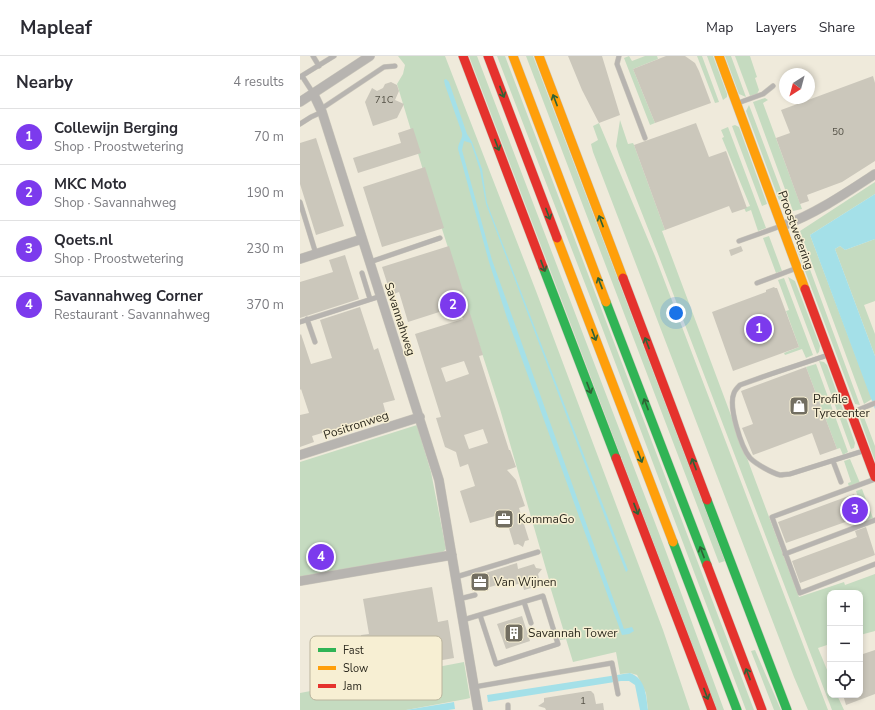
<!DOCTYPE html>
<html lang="en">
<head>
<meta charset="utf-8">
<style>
	body { margin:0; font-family:"Nunito Sans",sans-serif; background:#f2f2f3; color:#2b2b33 }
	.controls { position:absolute; right:12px; bottom:12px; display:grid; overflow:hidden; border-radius:8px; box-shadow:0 2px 6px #0003 }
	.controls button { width:36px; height:36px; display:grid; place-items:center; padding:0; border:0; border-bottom:1px solid #e1e1e2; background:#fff; color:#2b2b33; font:20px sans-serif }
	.compass { position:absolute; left:479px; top:12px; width:36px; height:36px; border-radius:50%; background:#fff; box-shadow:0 2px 6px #0003; rotate:216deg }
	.you { position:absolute; left:376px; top:257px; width:14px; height:14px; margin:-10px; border:3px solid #fff; border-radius:50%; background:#1a73e8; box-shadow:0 0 0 6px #1a73e833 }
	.badge { display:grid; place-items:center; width:26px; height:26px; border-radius:50%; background:#7c3aed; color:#fff; font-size:13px; font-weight:700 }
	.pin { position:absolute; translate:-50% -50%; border:2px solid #fff; box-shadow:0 1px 4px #0006 }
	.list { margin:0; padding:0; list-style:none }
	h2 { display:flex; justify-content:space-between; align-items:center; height:52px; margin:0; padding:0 16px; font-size:17px }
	h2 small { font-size:13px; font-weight:400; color:#7c7c81 }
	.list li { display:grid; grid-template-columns:26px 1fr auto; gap:12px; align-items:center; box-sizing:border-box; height:56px; padding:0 16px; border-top:1px solid #e1e1e2 }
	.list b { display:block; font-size:15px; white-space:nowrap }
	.list p { margin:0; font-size:13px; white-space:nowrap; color:#7c7c81 }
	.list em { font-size:13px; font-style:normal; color:#7c7c81 }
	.icon { flex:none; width:22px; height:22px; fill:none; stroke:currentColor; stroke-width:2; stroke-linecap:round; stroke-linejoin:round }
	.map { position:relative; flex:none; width:575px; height:654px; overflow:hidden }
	header { display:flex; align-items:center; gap:24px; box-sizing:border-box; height:56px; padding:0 20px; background:#fff; border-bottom:1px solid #e1e1e2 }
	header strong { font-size:19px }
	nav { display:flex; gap:22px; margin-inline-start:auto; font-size:14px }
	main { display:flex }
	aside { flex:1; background:#fff }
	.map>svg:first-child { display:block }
	.green { fill:#c5dbc0 }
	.water { fill:#a4e0e8 }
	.building { fill:#cbc7bb; fill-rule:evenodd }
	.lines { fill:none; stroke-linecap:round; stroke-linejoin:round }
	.lane-casing { stroke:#cbc7bb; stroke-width:5.5 }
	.street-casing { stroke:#cbc7bb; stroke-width:10 }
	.fast-casing { stroke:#cbc7bb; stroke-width:10 }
	.slow-casing { stroke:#cbc7bb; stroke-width:10 }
	.jam-casing { stroke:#cbc7bb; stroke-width:10 }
	.lane { stroke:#b7b4b0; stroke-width:4.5 }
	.street { stroke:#b7b4b0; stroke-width:9 }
	.fast { stroke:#30b455; stroke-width:9 }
	.slow { stroke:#ff9f0a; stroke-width:9 }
	.jam { stroke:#e5322d; stroke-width:9 }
	.oneway { stroke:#2f6235 }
	.labels { text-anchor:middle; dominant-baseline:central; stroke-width:3; stroke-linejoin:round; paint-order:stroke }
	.number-label { font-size:10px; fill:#555247 }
	.street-label { font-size:12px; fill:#2e2b20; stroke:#f7efd3 }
	.poi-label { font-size:12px; fill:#2e2b20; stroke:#f7efd3; text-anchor:start }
	.key { fill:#f7efd3; stroke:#bbb49d; stroke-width:1 }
	.key-label { font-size:11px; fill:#2e2b20 }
</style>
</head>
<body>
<header>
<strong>Mapleaf</strong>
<nav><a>Map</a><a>Layers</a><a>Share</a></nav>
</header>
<main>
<aside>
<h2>Nearby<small>4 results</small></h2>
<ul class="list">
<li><span class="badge">1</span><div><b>Collewijn Berging</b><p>Shop · Proostwetering</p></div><em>70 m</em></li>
<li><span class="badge">2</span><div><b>MKC Moto</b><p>Shop · Savannahweg</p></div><em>190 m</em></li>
<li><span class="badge">3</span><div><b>Qoets.nl</b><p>Shop · Proostwetering</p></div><em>230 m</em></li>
<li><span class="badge">4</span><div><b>Savannahweg Corner</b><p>Restaurant · Savannahweg</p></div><em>370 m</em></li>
</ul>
</aside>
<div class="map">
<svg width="575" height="654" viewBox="0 0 575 654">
	<rect width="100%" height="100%" fill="#efeadb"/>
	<path class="green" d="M98 0H145L236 235 363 574 390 654H348L346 637 337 619 330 617 320 618 316 596 273 606 266 583 260 584 258 579 264 576 249 527H250L200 353 123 114 97 28 103 18 105 9Z
		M169 0H177L365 493 424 654H417Z
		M197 0H205L454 654H446L301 269Z
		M226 0H233L425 505 419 507Z
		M329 0 332 5 345 0H357L358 3 333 13 355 67 350 69 324 2Z
		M397 0H402L419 46 415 47Z
		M407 0H413L427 38V41L423 44Z
		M425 0H431L446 41 439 38Z
		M435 0H450L457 21 455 22 459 34 457 38 450 40Z
		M465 42 468 44 463 47 502 153 493 155 453 46Z
		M449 49 484 142 479 144 446 55Z
		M320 64 328 88 333 87 334 89 365 174 362 175 499 541 544 526 545 529 575 518V575L560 579V537H530V588L518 592 530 621V639H537L544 654H532L358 198 319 99 316 90Z
		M299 67 355 200 528 654H508L494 621 293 96 291 88 298 84 293 70Z
		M435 69 439 71 467 148 462 150 432 70Z
		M428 71 466 172 458 175 451 154 446 156 444 152 450 150 422 82 424 81 421 74Z
		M575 126V138L510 179 572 343 564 348 500 175Z
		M469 180 482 215 476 217 463 182Z
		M575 183V245L564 249 575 278V300L535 193 540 190 545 194Z
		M501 189 560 349 555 348 496 191Z
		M488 221 495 225 520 290 519 296 517 298Z
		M484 222 513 299 506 302 502 293 485 299 484 297 499 291 486 255 489 254 478 224Z
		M519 305 524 306 527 309 555 387 554 392 551 393Z
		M516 308 548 396 543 399 540 392 537 393 506 311Z
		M562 356 575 390V405L559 360Z
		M117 369 131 416 146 493 141 498 0 522V406Z
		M550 403 560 427 549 431 548 427 551 426 544 405Z
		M562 433 573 462 566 465 556 435Z
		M455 594 481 654H474L451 595Z
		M164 606 170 642 166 643 106 654H0V637Z"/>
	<path class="water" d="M146 23 149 26 167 78 172 86 182 113 187 147 328 514 326 516 324 511 186 148 180 114 171 87 164 85 162 94 192 204 324 573 332 571 334 575 329 578 322 579 207 262 189 206 158 93C158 87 163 83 162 77L145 29 144 24Z
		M575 138V183L545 194 540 190 535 193 575 300V353L510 179Z
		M330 617C346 623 346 639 348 654H340L335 629 329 625H321L188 646 187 639Z
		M154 646 155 653 148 654H106Z"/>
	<path class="building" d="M268 0H302L320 59 299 67 282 34Z
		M366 0H385L395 7 399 15 411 47 355 67 333 13Z
		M573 20 575 27V105L542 126 507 139 509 145 500 148 476 82 490 77 481 54Z
		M91 26 97 29 99 35 95 44 104 48 97 62 73 70 65 46 72 32 77 35 83 32 85 28Z
		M396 67 409 101 426 95 447 152 432 157 429 150 365 174 334 89Z
		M113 72 121 97 58 117 53 102 101 87 98 77Z
		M16 82 44 170 16 179 0 128V87Z
		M125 111 144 172 82 191 63 131Z
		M149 190 183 299 179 300 209 394H210L216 411 207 414 216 424 225 450 219 452 229 484 225 485 223 491 218 488 214 489 207 466 195 460 170 467 160 435 175 430 168 408 160 411 156 396 145 391 136 362 141 361 115 278 163 263 158 250 108 266 99 236 91 239 82 211ZM164 305 169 318 146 326 141 312ZM183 373 188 387 169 393 164 379Z
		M441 190 443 195 431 200 429 194Z
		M45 199 59 243 0 262V226L33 216 29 204Z
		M474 231 475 232H477L499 291 433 315 412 256 466 236V234Z
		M60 251 74 294 78 292 95 344 83 347 86 358 12 380 14 386 0 391V359L9 357 1 333 0 334V279L1 278 11 308 32 302 20 264Z
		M506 311 537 393 520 399 512 377 453 399 442 372 453 368 441 335Z
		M554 438 563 464 553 468 551 464 486 487 478 466Z
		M566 471 575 499 500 527 492 505 557 481 555 475Z
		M25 495 27 506 17 508 15 496Z
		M217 507 218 513 234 508 236 512 242 513 238 518 239 522 229 526 231 532 224 534 222 527 214 529 213 524 180 534 179 530 172 528 177 524 176 520Z
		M132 531 138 566 148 564 154 602 68 617 61 579 69 578 63 543Z
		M222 560 230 585 206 593 197 568Z
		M575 594V638L546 649 543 639H560V599Z
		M288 635H291L294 638 296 648 303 647 304 654H246L245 652 238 650 244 646V642Z"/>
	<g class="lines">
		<defs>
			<path id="lane" d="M13 0 19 10
				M319 0 317 8 345 82
				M2 20 13 37
				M0 21 34 0
				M438 47 463 38 473 30
				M21 53 84 11 95 10
				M0 68 11 61 22 56
				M0 146 16 198
				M439 185 481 170
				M70 206 140 182
				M62 217 70 243
				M457 227 497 212
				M7 263 15 286
				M0 266 81 240
				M528 299 471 318 440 329C438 331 435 334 434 337 428 350 441 391 450 402 456 408 472 417 480 419 483 419 487 418 490 418L563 395
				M553 356 575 347
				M533 405 541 426
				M575 423 472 461 500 537 575 508
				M485 498 575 464
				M156 521 238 496
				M159 543 175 539
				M224 546 231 567
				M163 564C190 556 216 548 243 540L258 588 196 608 180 559
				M174 631 312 607 318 638
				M208 649V654"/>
			<path id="street" d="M13 37 22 56 139 424 178 654
				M0 46 70 0
				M482 170C515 158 546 137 575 118
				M0 203 62 183
				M0 399 120 361
				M0 525 152 499"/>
			<path id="fast" d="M243 211 316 402
				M306 246 407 509
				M407 444 487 654
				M373 486 437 654"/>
			<path id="slow" d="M213 0 306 246
				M239 0 323 222
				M419 0 505 233
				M257 182 373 486"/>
			<path id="jam" d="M163 0 243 211
				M188 0 257 182
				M323 222 407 444
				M505 233 575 421
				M316 402 412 654
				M407 509 462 654"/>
		</defs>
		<use href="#lane" class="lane-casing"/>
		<use href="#street" class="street-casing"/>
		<use href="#fast" class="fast-casing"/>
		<use href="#slow" class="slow-casing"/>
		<use href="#jam" class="jam-casing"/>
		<use href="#lane" class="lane"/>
		<use href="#street" class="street"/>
		<use href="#fast" class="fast"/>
		<use href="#slow" class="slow"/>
		<use href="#jam" class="jam"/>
	</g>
	<defs><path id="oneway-shaft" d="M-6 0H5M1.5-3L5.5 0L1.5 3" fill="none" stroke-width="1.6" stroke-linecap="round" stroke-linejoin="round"/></defs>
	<g class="oneway">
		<use href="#oneway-shaft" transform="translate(202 36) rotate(69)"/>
		<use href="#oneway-shaft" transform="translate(255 44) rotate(-111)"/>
		<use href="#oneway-shaft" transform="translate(197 89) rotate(69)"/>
		<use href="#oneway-shaft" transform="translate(248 158) rotate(69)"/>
		<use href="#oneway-shaft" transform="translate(301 165) rotate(-111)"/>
		<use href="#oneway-shaft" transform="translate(243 210) rotate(69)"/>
		<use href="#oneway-shaft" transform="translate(300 227) rotate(-111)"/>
		<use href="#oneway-shaft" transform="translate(294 279) rotate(69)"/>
		<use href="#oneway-shaft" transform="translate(347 287) rotate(-111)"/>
		<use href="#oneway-shaft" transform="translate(289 332) rotate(69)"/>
		<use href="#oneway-shaft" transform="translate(346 348) rotate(-111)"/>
		<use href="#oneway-shaft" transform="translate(340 401) rotate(69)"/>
		<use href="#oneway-shaft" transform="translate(394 408) rotate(-111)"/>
		<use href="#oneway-shaft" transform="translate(336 453) rotate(69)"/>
		<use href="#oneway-shaft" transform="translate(402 496) rotate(-111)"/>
		<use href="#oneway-shaft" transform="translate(448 618) rotate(-111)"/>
		<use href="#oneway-shaft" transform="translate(406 638) rotate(69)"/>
	</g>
	<defs>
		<symbol id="shop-square" viewBox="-11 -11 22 22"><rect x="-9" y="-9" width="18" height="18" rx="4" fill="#726e61" stroke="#f7efd3"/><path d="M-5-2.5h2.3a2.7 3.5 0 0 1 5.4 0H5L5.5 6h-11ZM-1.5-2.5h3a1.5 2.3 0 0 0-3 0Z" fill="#fff"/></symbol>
		<symbol id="office-square" viewBox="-11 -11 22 22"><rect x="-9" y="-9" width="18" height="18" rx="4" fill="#726e61" stroke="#f7efd3"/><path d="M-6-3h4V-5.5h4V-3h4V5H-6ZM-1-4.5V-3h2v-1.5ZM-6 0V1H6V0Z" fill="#fff"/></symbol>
		<symbol id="building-square" viewBox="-11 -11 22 22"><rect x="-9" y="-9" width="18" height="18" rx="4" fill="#726e61" stroke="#f7efd3"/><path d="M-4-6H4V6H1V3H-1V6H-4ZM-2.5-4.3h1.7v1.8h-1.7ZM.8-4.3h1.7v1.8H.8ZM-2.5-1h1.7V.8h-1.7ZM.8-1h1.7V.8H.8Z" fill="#fff"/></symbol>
	</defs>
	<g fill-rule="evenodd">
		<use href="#shop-square" x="488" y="339" width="22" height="22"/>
		<use href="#office-square" x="193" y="452" width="22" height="22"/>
		<use href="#office-square" x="169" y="515" width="22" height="22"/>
		<use href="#building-square" x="203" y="566" width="22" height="22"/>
	</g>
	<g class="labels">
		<g class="number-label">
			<text x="84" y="44">71C</text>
			<text x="538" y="76">50</text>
			<text x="283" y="645">1</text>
		</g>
		<g class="street-label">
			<text transform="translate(496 174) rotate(70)">Proostwetering</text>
			<text transform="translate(100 263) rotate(72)">Savannahweg</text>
			<text transform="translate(56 369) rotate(-18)">Positronweg</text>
		</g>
		<g class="poi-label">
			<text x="513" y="343">Profile<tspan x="513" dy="14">Tyrecenter</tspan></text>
			<text x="218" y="463">KommaGo</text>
			<text x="194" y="526">Van Wijnen</text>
			<text x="228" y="577">Savannah Tower</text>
		</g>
	</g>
	<rect x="10" y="580" width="132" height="64" rx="6" class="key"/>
	<rect x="18" y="592" width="18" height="4" fill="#30b455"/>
	<rect x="18" y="610" width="18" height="4" fill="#ff9f0a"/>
	<rect x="18" y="628" width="18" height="4" fill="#e5322d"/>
	<g class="key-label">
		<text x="43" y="598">Fast</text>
		<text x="43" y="616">Slow</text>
		<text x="43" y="634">Jam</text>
	</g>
</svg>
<div class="controls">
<button>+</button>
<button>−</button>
<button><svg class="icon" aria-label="locate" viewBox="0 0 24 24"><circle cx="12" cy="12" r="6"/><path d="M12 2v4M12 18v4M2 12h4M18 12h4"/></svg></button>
</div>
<svg class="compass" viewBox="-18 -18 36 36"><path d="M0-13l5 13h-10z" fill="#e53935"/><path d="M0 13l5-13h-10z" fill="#7c7c81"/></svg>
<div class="you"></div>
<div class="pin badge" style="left:459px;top:273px">1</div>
<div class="pin badge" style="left:153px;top:249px">2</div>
<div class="pin badge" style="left:555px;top:454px">3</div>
<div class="pin badge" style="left:21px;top:501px">4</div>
</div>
</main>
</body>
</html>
